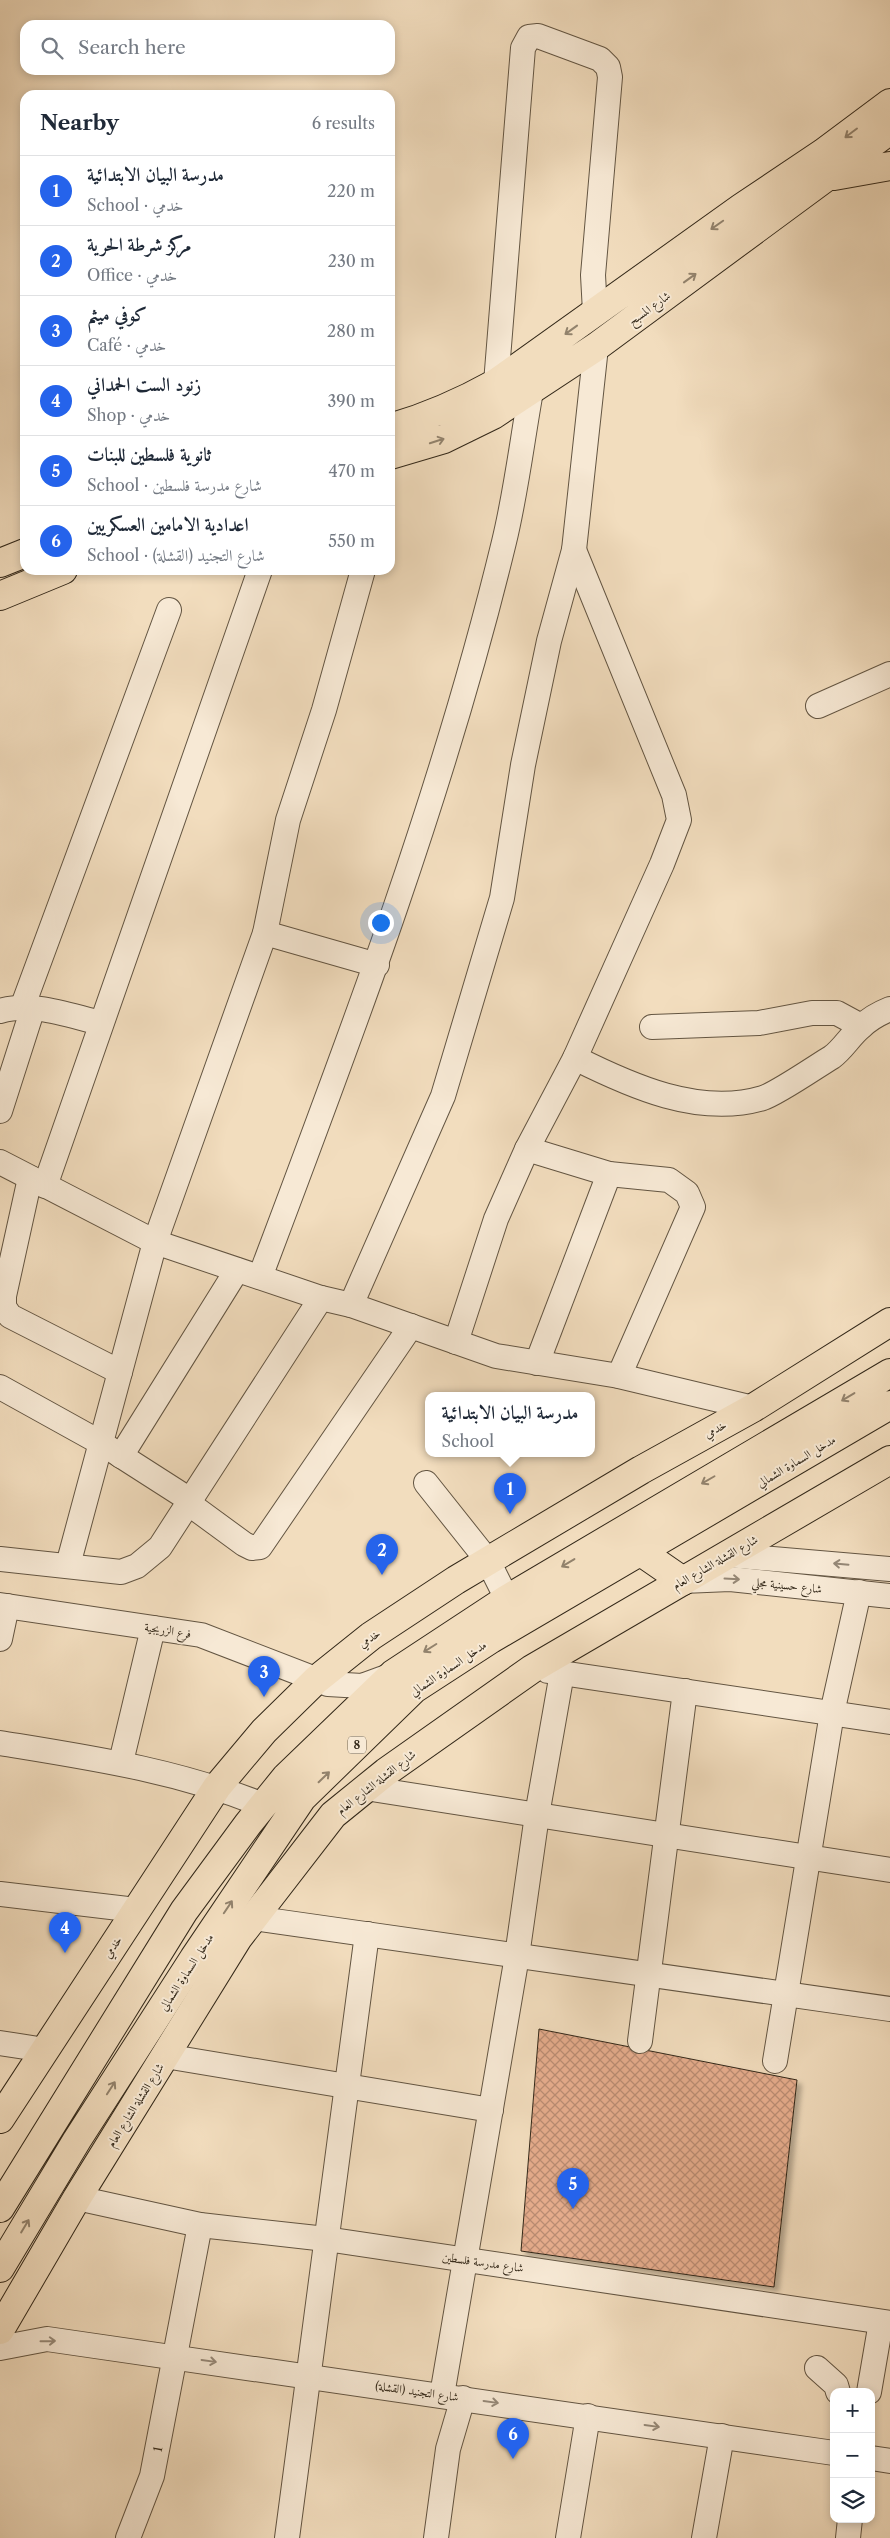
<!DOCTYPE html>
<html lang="en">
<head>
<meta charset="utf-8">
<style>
	body { margin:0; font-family:"Libre Caslon Text",Amiri,serif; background:#f6f6f7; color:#1f2937 }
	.controls { position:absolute; right:15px; bottom:15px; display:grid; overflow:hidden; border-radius:10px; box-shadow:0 2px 8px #0003 }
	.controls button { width:45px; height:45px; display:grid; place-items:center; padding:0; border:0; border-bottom:1px solid #e0e1e3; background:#fff; color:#1f2937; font:25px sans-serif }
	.you { position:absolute; left:380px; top:922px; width:18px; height:18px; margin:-12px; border:4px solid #fff; border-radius:50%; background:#1a73e8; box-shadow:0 0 0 8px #1a73e833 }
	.badge { display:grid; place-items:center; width:32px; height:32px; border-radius:50%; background:#2563eb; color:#fff; font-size:16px; font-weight:700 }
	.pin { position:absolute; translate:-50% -41px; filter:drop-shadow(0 1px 2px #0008) }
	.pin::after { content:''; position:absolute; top:26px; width:18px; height:15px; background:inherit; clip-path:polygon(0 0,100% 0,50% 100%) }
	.popup { position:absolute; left:425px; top:1392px; width:170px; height:65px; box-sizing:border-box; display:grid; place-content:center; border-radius:10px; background:#fff; filter:drop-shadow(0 1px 4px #0005); font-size:16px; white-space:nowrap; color:#747a83 }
	.popup b { font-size:19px; color:#1f2937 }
	.popup::after { content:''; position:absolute; left:50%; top:100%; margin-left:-10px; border:10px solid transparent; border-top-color:#fff }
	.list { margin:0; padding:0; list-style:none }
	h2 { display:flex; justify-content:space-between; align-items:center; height:65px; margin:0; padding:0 20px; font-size:21px }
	h2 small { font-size:16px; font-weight:400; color:#747a83 }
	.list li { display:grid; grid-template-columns:32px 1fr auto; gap:15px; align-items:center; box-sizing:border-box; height:70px; padding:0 20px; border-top:1px solid #e0e1e3 }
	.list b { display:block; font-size:19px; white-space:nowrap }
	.list p { margin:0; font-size:16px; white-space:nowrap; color:#747a83 }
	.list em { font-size:16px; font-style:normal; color:#747a83 }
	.icon { flex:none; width:28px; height:28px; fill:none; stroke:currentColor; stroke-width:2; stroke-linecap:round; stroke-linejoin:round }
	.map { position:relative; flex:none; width:890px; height:2538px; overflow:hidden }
	.search { position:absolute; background:#fff; box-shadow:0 2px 8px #0003; left:20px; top:20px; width:375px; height:55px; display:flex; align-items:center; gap:12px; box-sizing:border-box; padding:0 18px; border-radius:15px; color:#747a83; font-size:19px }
	.panel { position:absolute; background:#fff; box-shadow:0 2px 8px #0003; left:20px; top:90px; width:375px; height:485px; border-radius:15px }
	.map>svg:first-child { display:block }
	.building { fill:url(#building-cross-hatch); stroke:#332819; filter:url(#shadow) }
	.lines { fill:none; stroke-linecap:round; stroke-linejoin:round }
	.minor-casing { stroke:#635542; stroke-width:26 }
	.major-casing { stroke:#332819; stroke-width:30 }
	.highway-casing { stroke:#332819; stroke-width:30 }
	.minor { stroke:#f7e9d5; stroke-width:24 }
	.major { stroke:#f2ddbe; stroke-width:28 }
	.highway { stroke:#f2ddbe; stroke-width:28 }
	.oneway { stroke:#92826c }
	.oneway2 { stroke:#958877 }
	.labels { text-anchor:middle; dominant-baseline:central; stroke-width:4; stroke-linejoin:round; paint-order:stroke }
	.shield { fill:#f7e9d5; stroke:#6e6251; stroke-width:1 }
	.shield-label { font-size:11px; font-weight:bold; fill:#332819 }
	.street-label { font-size:12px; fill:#332819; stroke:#f7e9d5 }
</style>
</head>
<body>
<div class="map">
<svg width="890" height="2538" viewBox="0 0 890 2538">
	<defs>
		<pattern id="building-cross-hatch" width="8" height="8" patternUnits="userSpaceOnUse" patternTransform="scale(1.25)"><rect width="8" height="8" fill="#e5ac8c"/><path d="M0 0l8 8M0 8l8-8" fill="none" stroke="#ba8c72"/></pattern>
		<filter id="shadow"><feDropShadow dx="4.5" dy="4.5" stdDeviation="2.5" flood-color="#0004"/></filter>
	</defs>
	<rect width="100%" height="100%" fill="#f2ddbe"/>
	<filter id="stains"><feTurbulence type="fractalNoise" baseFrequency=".004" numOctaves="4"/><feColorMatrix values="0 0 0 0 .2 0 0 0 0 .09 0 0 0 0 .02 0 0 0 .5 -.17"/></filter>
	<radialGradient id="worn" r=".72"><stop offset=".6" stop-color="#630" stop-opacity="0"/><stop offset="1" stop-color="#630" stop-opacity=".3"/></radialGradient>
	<path class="building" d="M539 2029 797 2080 774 2287 521 2251Z"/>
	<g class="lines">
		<defs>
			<g id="minor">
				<path d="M496 383 523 48 529 37 538 36 600 59 608 67 610 77 593 275 595 312"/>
				<path d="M818 706 890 674"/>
				<path d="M265 933 377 965"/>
				<path d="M22 1008 169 610"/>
				<path d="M0 1011C32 1001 70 1016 101 1023"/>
				<path d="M652 1027 759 1023 812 1013H837L861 1026"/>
				<path d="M575 1058C631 1086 699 1117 763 1098 778 1093 817 1066 832 1057 843 1049 850 1036 861 1027 869 1019 880 1013 890 1009"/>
				<path d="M0 1111 33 1008"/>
				<path d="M527 1149 609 1174 669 1180 687 1193 693 1207 619 1376"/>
				<path d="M0 1162 155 1242 321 1298 351 1305 496 1356 619 1376 753 1408"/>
				<path d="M30 1178 4 1296V1307L10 1316 120 1372"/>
				<path d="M45 1186 260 570"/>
				<path d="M260 1277C351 1036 443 794 504 542 516 493 522 441 531 391"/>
				<path d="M351 1305 443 1096 502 898 523 765 549 641 574 550 596 347"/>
				<path d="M456 1342 496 1219 527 1149 575 1058 662 864 679 820 674 795 574 550"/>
				<path d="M537 1363 609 1174"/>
				<path d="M0 1387 101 1443 190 1500"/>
				<path d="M121 1456 237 1270"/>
				<path d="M426 1483 488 1561 507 1599"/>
				<path d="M188 1503 244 1544 252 1548 260 1547 411 1326"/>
				<path d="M728 1555 890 1569"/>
				<path d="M0 1559 121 1572 137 1566 160 1547 321 1298"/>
				<path d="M68 1565 155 1242 265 933 288 820 324 710 363 570"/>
				<path d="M683 1581 730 1579 890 1596"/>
				<path d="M0 1605 201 1635 328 1684 362 1686 392 1675"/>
				<path d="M0 1639 7 1606"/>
				<path d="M548 1671 890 1722"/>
				<path d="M0 1743C92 1758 175 1770 263 1805"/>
				<path d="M121 1762 153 1628"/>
				<path d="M365 1788 890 1870"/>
				<path d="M0 1894 136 1910"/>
				<path d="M253 1918 890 2009"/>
				<path d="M640 2041 685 1691"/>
				<path d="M0 2043 45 2050"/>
				<path d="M165 2056 491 2110"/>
				<path d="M775 2061 832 1713 859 1592"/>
				<path d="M77 2198 200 2225 326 2239 890 2323"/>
				<path d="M0 2348 47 2339 834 2453"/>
				<path d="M817 2368 836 2385 838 2392"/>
				<path d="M869 2392 881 2322"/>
				<path d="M442 2395 517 1956 537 1815 562 1673"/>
				<path d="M871 2458 890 2461"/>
				<path id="s1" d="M128 2538 152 2476 200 2225"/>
				<path d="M287 2538 367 1934"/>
				<path d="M436 2538 448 2449 463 2398"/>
				<path d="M568 2538 588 2416"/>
				<path d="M704 2538 722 2436"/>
				<path d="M848 2538 850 2519"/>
			</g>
			<path id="major" d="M834 176 890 166
				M390 428C428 417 462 402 496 383L741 208 823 153 890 103
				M390 455 444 439 493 415 596 347 890 130
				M0 563 25 553
				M0 596 63 570
				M0 2119 217 1787 264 1731 316 1680 371 1636 456 1580 641 1470 753 1408 890 1322
				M0 2330 77 2198 238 1938 333 1815 386 1772 532 1669 890 1460"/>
			<path id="highway" d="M641 1552 683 1581
				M0 2208 184 1911 248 1824 286 1777 393 1674 507 1599 890 1373
				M0 2268 77 2140 194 1958 302 1798 414 1689 491 1639 890 1405"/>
		</defs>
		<use href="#minor" class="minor-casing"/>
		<use href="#major" class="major-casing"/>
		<use href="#highway" class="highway-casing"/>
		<use href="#minor" class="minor"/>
		<use href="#major" class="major"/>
		<use href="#highway" class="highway"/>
	</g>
	<defs><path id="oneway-shaft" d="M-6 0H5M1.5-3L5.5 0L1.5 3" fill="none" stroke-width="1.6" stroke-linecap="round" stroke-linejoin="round" transform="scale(1.25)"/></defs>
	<g class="oneway">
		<use href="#oneway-shaft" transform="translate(851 133) rotate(143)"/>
		<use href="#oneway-shaft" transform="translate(717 225) rotate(145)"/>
		<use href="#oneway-shaft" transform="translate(690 278) rotate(-36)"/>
		<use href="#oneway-shaft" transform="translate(571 330) rotate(144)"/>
		<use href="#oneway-shaft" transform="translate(437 441) rotate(-18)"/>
		<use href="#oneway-shaft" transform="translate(848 1397) rotate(149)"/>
		<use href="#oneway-shaft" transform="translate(708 1480) rotate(150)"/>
		<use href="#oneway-shaft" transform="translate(568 1563) rotate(149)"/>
		<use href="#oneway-shaft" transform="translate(430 1648) rotate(148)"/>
		<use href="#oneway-shaft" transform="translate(324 1777) rotate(-44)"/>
		<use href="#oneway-shaft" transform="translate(228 1907) rotate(-56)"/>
		<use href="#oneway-shaft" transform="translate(111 2088) rotate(-57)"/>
		<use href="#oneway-shaft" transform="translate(25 2226) rotate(-59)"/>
	</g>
	<g class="oneway2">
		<use href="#oneway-shaft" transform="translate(841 1564) rotate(-175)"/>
		<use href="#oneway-shaft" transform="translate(732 1579) rotate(3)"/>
		<use href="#oneway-shaft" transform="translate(48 2341) rotate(-1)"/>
		<use href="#oneway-shaft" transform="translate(209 2361) rotate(8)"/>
		<use href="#oneway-shaft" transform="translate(491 2402) rotate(8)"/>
		<use href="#oneway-shaft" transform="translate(652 2426) rotate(8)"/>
	</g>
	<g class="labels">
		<rect class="shield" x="348" y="1736.5" width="18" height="17" rx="4"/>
		<g class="shield-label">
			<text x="357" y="1745">8</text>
		</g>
		<g class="street-label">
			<text transform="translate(649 308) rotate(-36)">شارع المسبح</text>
			<text transform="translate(715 1429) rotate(-29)">خدمي</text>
			<text transform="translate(796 1461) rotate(-31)">مدخل السماوة الشمالي</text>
			<text transform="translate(715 1562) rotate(-30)">شارع القشلة الشارع العام</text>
			<text transform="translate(787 1585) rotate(6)">شارع حسينية مجلي</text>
			<text transform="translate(168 1630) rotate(9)">فرع الزريجية</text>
			<text transform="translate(369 1638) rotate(-35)">خدمي</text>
			<text transform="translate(448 1668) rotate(-34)">مدخل السماوة الشمالي</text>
			<text transform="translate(376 1782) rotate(-38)">شارع القشلة الشارع العام</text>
			<text transform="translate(112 1947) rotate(-57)">خدمي</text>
			<text transform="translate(186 1972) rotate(-57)">مدخل السماوة الشمالي</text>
			<text transform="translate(135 2105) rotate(-58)">شارع القشلة الشارع العام</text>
			<text transform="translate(483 2262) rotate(8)">شارع مدرسة فلسطين</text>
			<text transform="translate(417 2391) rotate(8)">شارع التجنيد (القشلة)</text>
			<text stroke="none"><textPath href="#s1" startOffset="94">1</textPath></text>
		</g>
	</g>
	<rect width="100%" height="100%" filter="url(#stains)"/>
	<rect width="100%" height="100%" fill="url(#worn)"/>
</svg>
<div class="controls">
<button>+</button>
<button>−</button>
<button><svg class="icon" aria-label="layers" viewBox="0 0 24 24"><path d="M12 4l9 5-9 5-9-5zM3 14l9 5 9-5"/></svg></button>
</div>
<div class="you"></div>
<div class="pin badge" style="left:510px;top:1514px">1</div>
<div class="popup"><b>مدرسة البيان الابتدائية</b>School</div>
<div class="pin badge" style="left:382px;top:1575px">2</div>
<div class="pin badge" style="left:264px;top:1697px">3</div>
<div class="pin badge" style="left:65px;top:1953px">4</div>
<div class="pin badge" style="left:573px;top:2209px">5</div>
<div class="pin badge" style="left:513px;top:2459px">6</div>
<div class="search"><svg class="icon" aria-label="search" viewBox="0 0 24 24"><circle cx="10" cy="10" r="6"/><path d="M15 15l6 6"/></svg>Search here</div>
<section class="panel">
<h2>Nearby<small>6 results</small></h2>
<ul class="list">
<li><span class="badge">1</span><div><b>مدرسة البيان الابتدائية</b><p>School · خدمي</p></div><em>220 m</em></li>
<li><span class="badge">2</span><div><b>مركز شرطة الحرية</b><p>Office · خدمي</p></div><em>230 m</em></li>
<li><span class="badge">3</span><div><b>كوفي ميثم</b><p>Café · خدمي</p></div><em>280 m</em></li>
<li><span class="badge">4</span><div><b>زنود الست الحمداني</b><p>Shop · خدمي</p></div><em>390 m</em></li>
<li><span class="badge">5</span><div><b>ثانوية فلسطين للبنات</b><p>School · شارع مدرسة فلسطين</p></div><em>470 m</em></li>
<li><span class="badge">6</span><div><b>اعدادية الامامين العسكريين</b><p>School · شارع التجنيد (القشلة)</p></div><em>550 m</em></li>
</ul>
</section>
</div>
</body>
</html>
